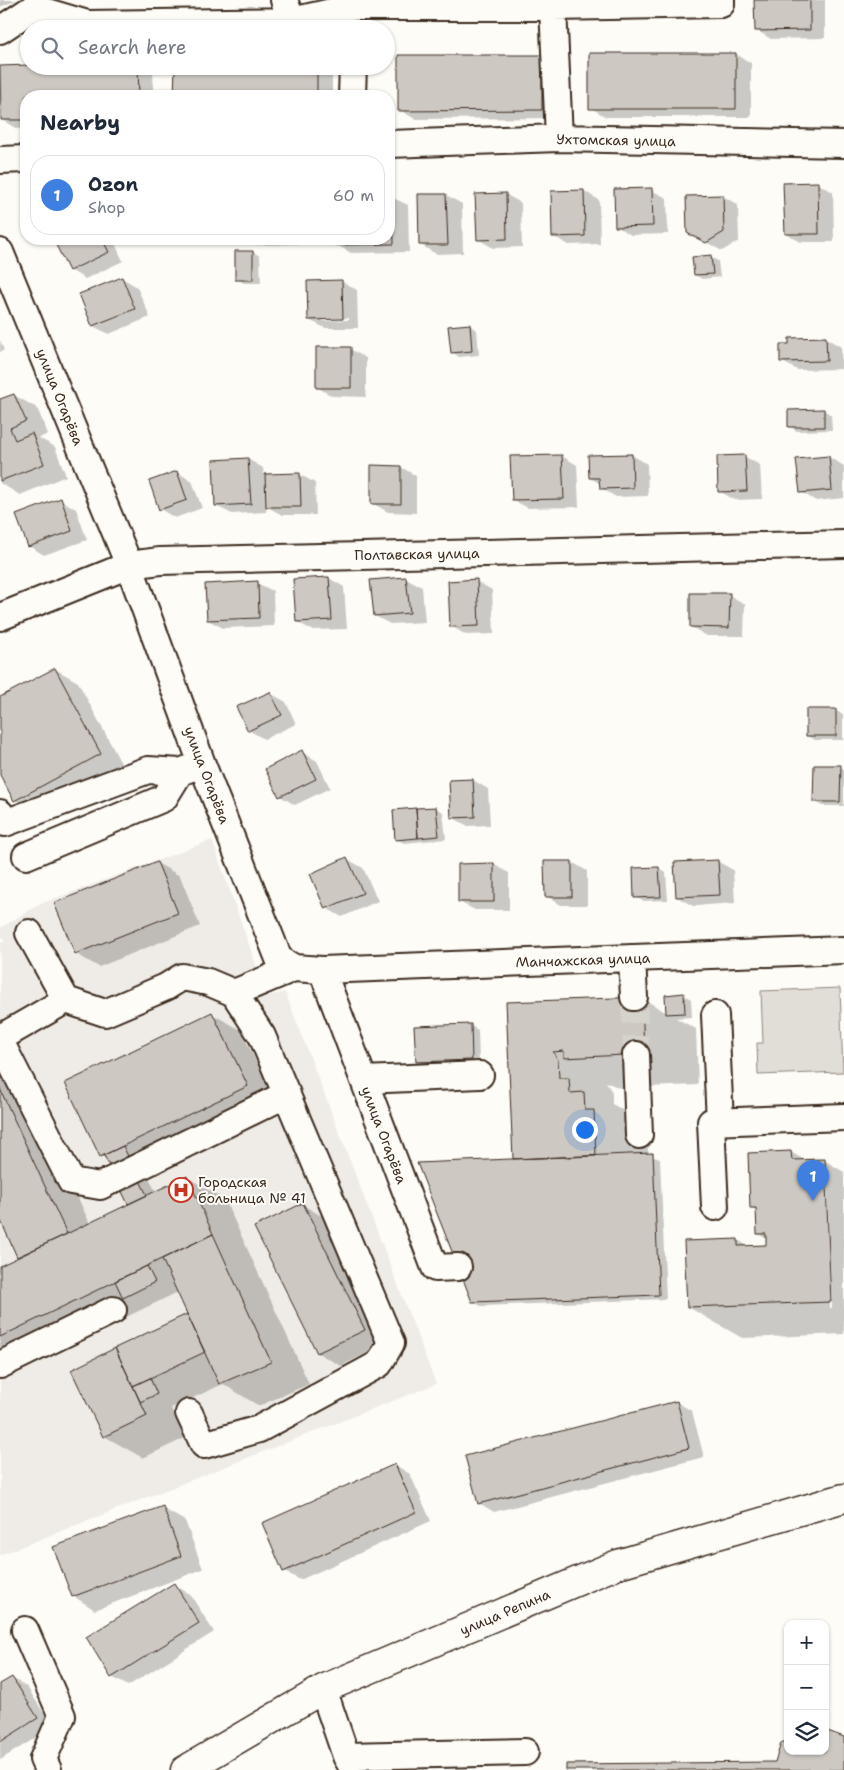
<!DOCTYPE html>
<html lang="en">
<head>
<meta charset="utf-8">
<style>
	body { margin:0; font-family:"Shantell Sans",sans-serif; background:#f6f6f7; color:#1f2937 }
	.controls { position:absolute; right:15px; bottom:15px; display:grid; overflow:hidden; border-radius:10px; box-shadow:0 1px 4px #0004 }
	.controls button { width:45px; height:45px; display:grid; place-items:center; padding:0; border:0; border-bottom:1px solid #e0e1e3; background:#fff; color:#1f2937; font:25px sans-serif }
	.you { position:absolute; left:584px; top:1129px; width:18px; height:18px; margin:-12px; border:4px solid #fff; border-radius:50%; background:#1a73e8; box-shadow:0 0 0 8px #1a73e833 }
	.badge { display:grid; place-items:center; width:32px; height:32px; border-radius:50%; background:#ea580c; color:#fff; font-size:16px; font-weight:700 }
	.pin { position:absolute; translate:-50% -41px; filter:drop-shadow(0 1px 2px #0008) }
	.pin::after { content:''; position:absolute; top:26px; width:18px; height:15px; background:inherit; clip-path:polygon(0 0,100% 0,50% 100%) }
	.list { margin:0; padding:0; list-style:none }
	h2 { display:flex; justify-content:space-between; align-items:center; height:65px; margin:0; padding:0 20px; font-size:21px }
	h2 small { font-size:16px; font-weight:400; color:#747a83 }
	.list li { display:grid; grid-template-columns:32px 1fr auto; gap:15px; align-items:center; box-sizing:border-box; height:80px; margin:0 10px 10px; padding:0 10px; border:1px solid #e0e1e3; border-radius:20px }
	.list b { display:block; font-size:19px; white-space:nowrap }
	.list p { margin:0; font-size:16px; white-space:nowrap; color:#747a83 }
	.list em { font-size:16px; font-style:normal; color:#747a83 }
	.icon { flex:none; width:28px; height:28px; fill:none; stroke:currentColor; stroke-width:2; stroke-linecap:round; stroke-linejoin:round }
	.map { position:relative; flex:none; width:844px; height:1770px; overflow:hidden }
	.search { position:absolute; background:#fff; box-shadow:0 1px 4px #0004; left:20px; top:20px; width:375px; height:55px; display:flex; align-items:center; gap:12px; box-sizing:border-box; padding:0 18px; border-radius:28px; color:#747a83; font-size:19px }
	.panel { position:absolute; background:#fff; box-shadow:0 1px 4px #0004; left:20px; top:90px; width:375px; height:155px; border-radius:20px }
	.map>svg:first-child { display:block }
	.built { fill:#efece7 }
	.green { fill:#e1ded7; stroke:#8e847a }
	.shadow { fill:#0003; fill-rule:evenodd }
	.building { fill:#cdc8c2; stroke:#3b2a1e }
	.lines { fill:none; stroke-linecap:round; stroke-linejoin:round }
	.minor-tunnel { stroke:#d6d2cc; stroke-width:26; stroke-dasharray:26 13; stroke-linecap:butt }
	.minor-casing { stroke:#3b2a1e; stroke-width:30 }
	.major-casing { stroke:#3b2a1e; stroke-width:31 }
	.minor { stroke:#fdfcf7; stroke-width:26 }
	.major { stroke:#fdfcf7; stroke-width:28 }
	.labels { text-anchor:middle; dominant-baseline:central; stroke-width:4; stroke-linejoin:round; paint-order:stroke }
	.street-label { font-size:14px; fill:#3b2a1e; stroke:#fdfcf7 }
	.poi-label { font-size:14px; fill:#3b2a1e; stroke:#fdfcf7; text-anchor:start }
</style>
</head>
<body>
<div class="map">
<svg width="844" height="1770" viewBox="0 0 844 1770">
	<rect width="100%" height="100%" fill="#fdfcf7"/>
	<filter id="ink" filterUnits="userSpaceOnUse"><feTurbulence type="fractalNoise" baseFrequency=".02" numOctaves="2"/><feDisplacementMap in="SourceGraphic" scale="10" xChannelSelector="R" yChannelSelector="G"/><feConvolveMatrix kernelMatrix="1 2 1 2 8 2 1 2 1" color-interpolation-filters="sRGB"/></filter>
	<g filter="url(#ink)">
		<path class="built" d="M212 840 267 996 285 992 436 1384 0 1555V943L5 941 0 934V928L40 904Z"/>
		<path class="green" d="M840 988 843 1072 758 1075 757 1043H763L761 991Z"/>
		<path class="shadow" d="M0 0H17L0 7Z
			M755 0H825V38L771 39 756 30Z
			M736 54 751 63V117H606L591 108Z
			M542 56 557 65V118L415 119 400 110Z
			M37 66H144L153 71 154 96H26V128L17 129 2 120 0 68Z
			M176 66H319L332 74V96H176Z
			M817 183 833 192 834 242H801L786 234Z
			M651 190 667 198 668 234 631 235 616 226Z
			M584 191 599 200 600 244 569 245 553 236Z
			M505 194 521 203 522 247 493 248 478 239Z
			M446 195 462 204 463 253 436 254 421 245 419 196Z
			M389 196 408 205 409 252 351 253 335 244V239H389Z
			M723 196 738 205 739 241 722 251 688 232Z
			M55 239H113L123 261 85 279 70 270Z
			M189 239H229L191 240Z
			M239 239H298V244L251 245Z
			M253 252 260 256 261 283H244L237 279Z
			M710 257 718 261 720 277 702 279 695 275Z
			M122 278 137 287 150 317 109 334 93 326 81 295Z
			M341 281 357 290 358 328H325L309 320ZM349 318V320L323 321V319Z
			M469 325 477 330 479 355 459 357 452 352Z
			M826 338 841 347 842 369 797 370 781 361Z
			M0 340 4 350 0 352Z
			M350 349 366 358V397L332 396 317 387Z
			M14 395 37 408 48 434 39 438 55 447 66 476 20 495 0 483V401Z
			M824 410 831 415 832 430 797 431 789 426Z
			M632 455 647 464 648 496 616 497 601 488V484L590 478 589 456Z
			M562 456 577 465 579 507 528 508 513 500Z
			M745 457 760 465 762 499 735 500 719 491Z
			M829 457 844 466V498L816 501 801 492Z
			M248 459 263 468 264 475 299 474 315 483 316 515H282L266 506V512L232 514 216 506Z
			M401 467 416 476V513L388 512 372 503Z
			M177 472 192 481 202 508 175 518 160 509Z
			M61 500 76 509 87 540 44 555 29 546Z
			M329 578 344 587 347 629 312 630 297 622Z
			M406 578 422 587 425 622 390 624 375 616 372 581Z
			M476 581 492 590 494 634 466 635 451 626Z
			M257 583 273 591 274 626 223 628 208 620Z
			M729 595 745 604 744 636H707L691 627Z
			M55 669 78 682 123 767 37 813 15 800 0 772V698Z
			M270 693 286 702 296 724 264 739 248 730Z
			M835 710 843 715V740H815L807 736Z
			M302 752 317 761 330 788 295 805 280 796Z
			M840 767 844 769V806H822L815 801Z
			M473 780 488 789 490 825 468 826 452 817Z
			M436 808 443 812 446 839 404 843 396 839Z
			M347 859 363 868 378 901 342 917 326 908Z
			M717 861 733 870 735 903 693 906 677 897Z
			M572 862 587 871V905H561L546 896Z
			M157 863 180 876 200 926 99 967 76 954Z
			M493 864 509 873V910H475L459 902Z
			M659 868 666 873 668 900 643 901 635 897Z
			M684 995 691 999 692 1017 676 1018 696 1029 698 1085 620 1088 606 1082 612 1092V1104L623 1110V1116L638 1125 648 1142V1155L660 1159 666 1299 481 1306 473 1302 514 1160 508 1003 642 998 667 1013Z
			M212 1014 241 1030 276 1103 143 1166 156 1192 187 1177 225 1200 309 1384 259 1406 223 1384 171 1408 185 1438 143 1458 104 1436 72 1370 189 1315 178 1292 0 1378V1267L19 1258 0 1216V1076L30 1093 90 1224 131 1204 108 1160 101 1156Z
			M471 1026 478 1030 479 1063 424 1066 417 1061Z
			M791 1152 806 1161 824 1160 844 1172V1334L742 1338 688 1307 738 1240 749 1247 768 1246 767 1239 758 1234 757 1211 751 1208ZM824 1183H827L832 1308H830Z
			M303 1205 325 1218 387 1343 341 1366 318 1353 256 1227Z
			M676 1402 692 1411 704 1457 494 1512 479 1503Z
			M395 1465 410 1474 431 1521 300 1580 284 1571Z
			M162 1508 185 1521 203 1569 95 1610 73 1596Z
			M174 1585 190 1594 214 1632 128 1686 112 1677Z
			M12 1678 27 1687 53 1727 0 1760V1686Z"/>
		<path class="building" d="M754 0H810V30L755 31Z
			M589 53H736V109H589Z
			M398 55H542V110L398 111Z
			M29 65 138 66 139 96H26V120H1L0 66Z
			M175 66H317V96H174Z
			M818 182 819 234H785L783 183Z
			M652 188 653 226 615 227 614 189Z
			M584 190 585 236 552 237 551 191Z
			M506 193 507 239 477 240 475 194Z
			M418 194H446L448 245H419Z
			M389 195H393L394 244 334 245V239H389Z
			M723 195 724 232 706 243 687 233 686 196Z
			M53 239H102L109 252 69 271Z
			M235 251H253V280H235Z
			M711 255 713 274 694 275 692 257Z
			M122 277 135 309 92 326 79 294Z
			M342 280 343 319 308 320 307 281Z
			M470 324 472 351 451 353 448 326Z
			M826 337 827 361 780 362V344H789V338Z
			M316 347H351V388H316Z
			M14 394 26 421 10 428 15 440 32 433 44 464 0 481V399Z
			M824 409V427H788V410Z
			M632 454 633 488 600 489 599 478H589L588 455Z
			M562 455 564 499 512 500 510 456Z
			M745 455 747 491 718 492 717 456Z
			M829 456 832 490 800 493 796 459Z
			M248 458 251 504 215 506 213 460Z
			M371 465 401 466V504H371Z
			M177 471 187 500 159 510 149 481Z
			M300 473 301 507H266L265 474Z
			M61 498 72 531 28 547 16 515Z
			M329 577 332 620 296 622 293 579Z
			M406 577 410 613 374 616 370 580Z
			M477 579 479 626 450 627 448 581Z
			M258 581 259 618 207 620 205 584Z
			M690 593H730L729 628 690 627Z
			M55 668 101 754 14 801 0 775V697Z
			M270 692 282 715 248 731 236 707Z
			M806 709H836V736H806Z
			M302 750 316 779 279 797 265 769Z
			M814 765H841L840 802H813Z
			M473 779 475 817 451 818 449 780Z
			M436 807 439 836 418 838 416 808Z
			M416 808 418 838 395 840 393 810Z
			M347 857 363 893 325 909 310 874Z
			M718 860 720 895 676 897 674 862Z
			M544 861H572V897H545Z
			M157 862 178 913 75 954 54 903Z
			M494 863V902H458V864Z
			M659 867 661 897 634 898 633 868Z
			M684 993 685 1013 666 1014 665 995Z
			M642 997 644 1054 564 1058V1051L553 1052 558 1060 559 1078H569L570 1093 584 1092 585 1110H594L596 1156 513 1159 506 1002Z
			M212 1012 248 1086 100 1157 65 1083Z
			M471 1024 472 1060 416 1062 414 1026Z
			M0 1089 67 1234 17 1257 0 1219Z
			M123 1146 147 1195 128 1204 104 1155Z
			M791 1151 792 1160 825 1159 831 1302 687 1307 684 1241 738 1239V1246L766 1245V1234H757L756 1208H750L748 1153Z
			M653 1153 659 1295 472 1302 417 1163Z
			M187 1176 213 1234 0 1337V1266Z
			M303 1203 365 1330 317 1353 254 1227Z
			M213 1234 271 1362 219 1384 162 1259Z
			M147 1266 155 1282 123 1298 115 1281Z
			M187 1314 205 1352 133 1386 115 1348Z
			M115 1348 147 1416 103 1437 71 1370Z
			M150 1378 157 1394 140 1402 133 1386Z
			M677 1401 689 1448 478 1504 465 1456Z
			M395 1464 416 1512 283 1572 262 1523Z
			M163 1506 181 1556 72 1597 53 1547Z
			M174 1583 199 1623 111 1678 86 1637Z
			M12 1677 38 1718 0 1742V1684Z
			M825 1730 844 1737V1770H566V1764L775 1762 781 1743 788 1740V1751H825Z"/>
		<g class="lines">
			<path class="minor-tunnel" d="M634 997 636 1055"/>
			<defs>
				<path id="minor" d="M284 0 292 21
					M0 30 33 8 87 24 292 21 354 7H553
					M352 96 353 66
					M559 138 553 7 721 4V0
					M389 144 559 138 844 144
					M0 160 26 159
					M0 252 129 565 202 764 279 959 294 968 322 970 844 950
					M0 617 129 565 160 561 844 544
					M0 813 5 823 148 770 180 772 202 764
					M26 856 164 798 180 772
					M29 933 66 1000
					M632 958 634 997
					M322 970 435 1268 458 1267
					M234 993 294 968
					M715 1015 720 1122
					M0 1038 66 1000 105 1013 166 987 182 977 208 982 234 993 262 1036 391 1343 379 1364 259 1429 204 1445 189 1413
					M0 1041 71 1181 100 1186 287 1094
					M636 1055 639 1135
					M364 1080 480 1075
					M715 1207 711 1122 844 1117
					M0 1365 113 1310
					M25 1630 62 1716 43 1759 48 1770
					M323 1689 346 1756 354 1770
					M346 1756 525 1752"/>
				<path id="major" d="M185 1770 323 1689 618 1564 844 1498"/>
			</defs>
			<use href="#minor" class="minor-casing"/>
			<use href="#major" class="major-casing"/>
			<use href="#minor" class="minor"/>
			<use href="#major" class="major"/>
		</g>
	</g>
	<defs>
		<symbol id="hospital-ring" viewBox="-11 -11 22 22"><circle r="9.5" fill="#fdfcf7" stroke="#c8321e" stroke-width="1.5"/><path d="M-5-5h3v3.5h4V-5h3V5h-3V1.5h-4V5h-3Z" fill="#c8321e"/></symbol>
	</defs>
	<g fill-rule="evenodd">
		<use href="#hospital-ring" x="167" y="1176" width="28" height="28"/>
	</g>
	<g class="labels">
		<g class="street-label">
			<text transform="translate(616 140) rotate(1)">Ухтомская улица</text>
			<text transform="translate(60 397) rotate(68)">улица Огарёва</text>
			<text transform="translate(417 554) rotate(-1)">Полтавская улица</text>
			<text transform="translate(207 775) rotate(69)">улица Огарёва</text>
			<text transform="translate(583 960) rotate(-2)">Манчажская улица</text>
			<text transform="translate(384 1135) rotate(69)">улица Огарёва</text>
			<text transform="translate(505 1612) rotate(-23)">улица Репина</text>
		</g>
		<g class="poi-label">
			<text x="198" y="1182">Городская<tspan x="198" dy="16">больница № 41</tspan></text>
		</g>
	</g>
</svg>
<div class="controls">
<button>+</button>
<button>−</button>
<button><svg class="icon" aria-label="layers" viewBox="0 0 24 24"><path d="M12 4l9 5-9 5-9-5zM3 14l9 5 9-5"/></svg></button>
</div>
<div class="you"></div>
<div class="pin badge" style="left:813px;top:1201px;background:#3f7fe0">1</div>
<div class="search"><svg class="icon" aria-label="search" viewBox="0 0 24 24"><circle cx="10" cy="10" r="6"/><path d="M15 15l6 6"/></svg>Search here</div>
<section class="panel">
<h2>Nearby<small></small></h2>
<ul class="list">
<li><span class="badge" style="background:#3f7fe0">1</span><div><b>Ozon</b><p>Shop</p></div><em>60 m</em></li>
</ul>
</section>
</div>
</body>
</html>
